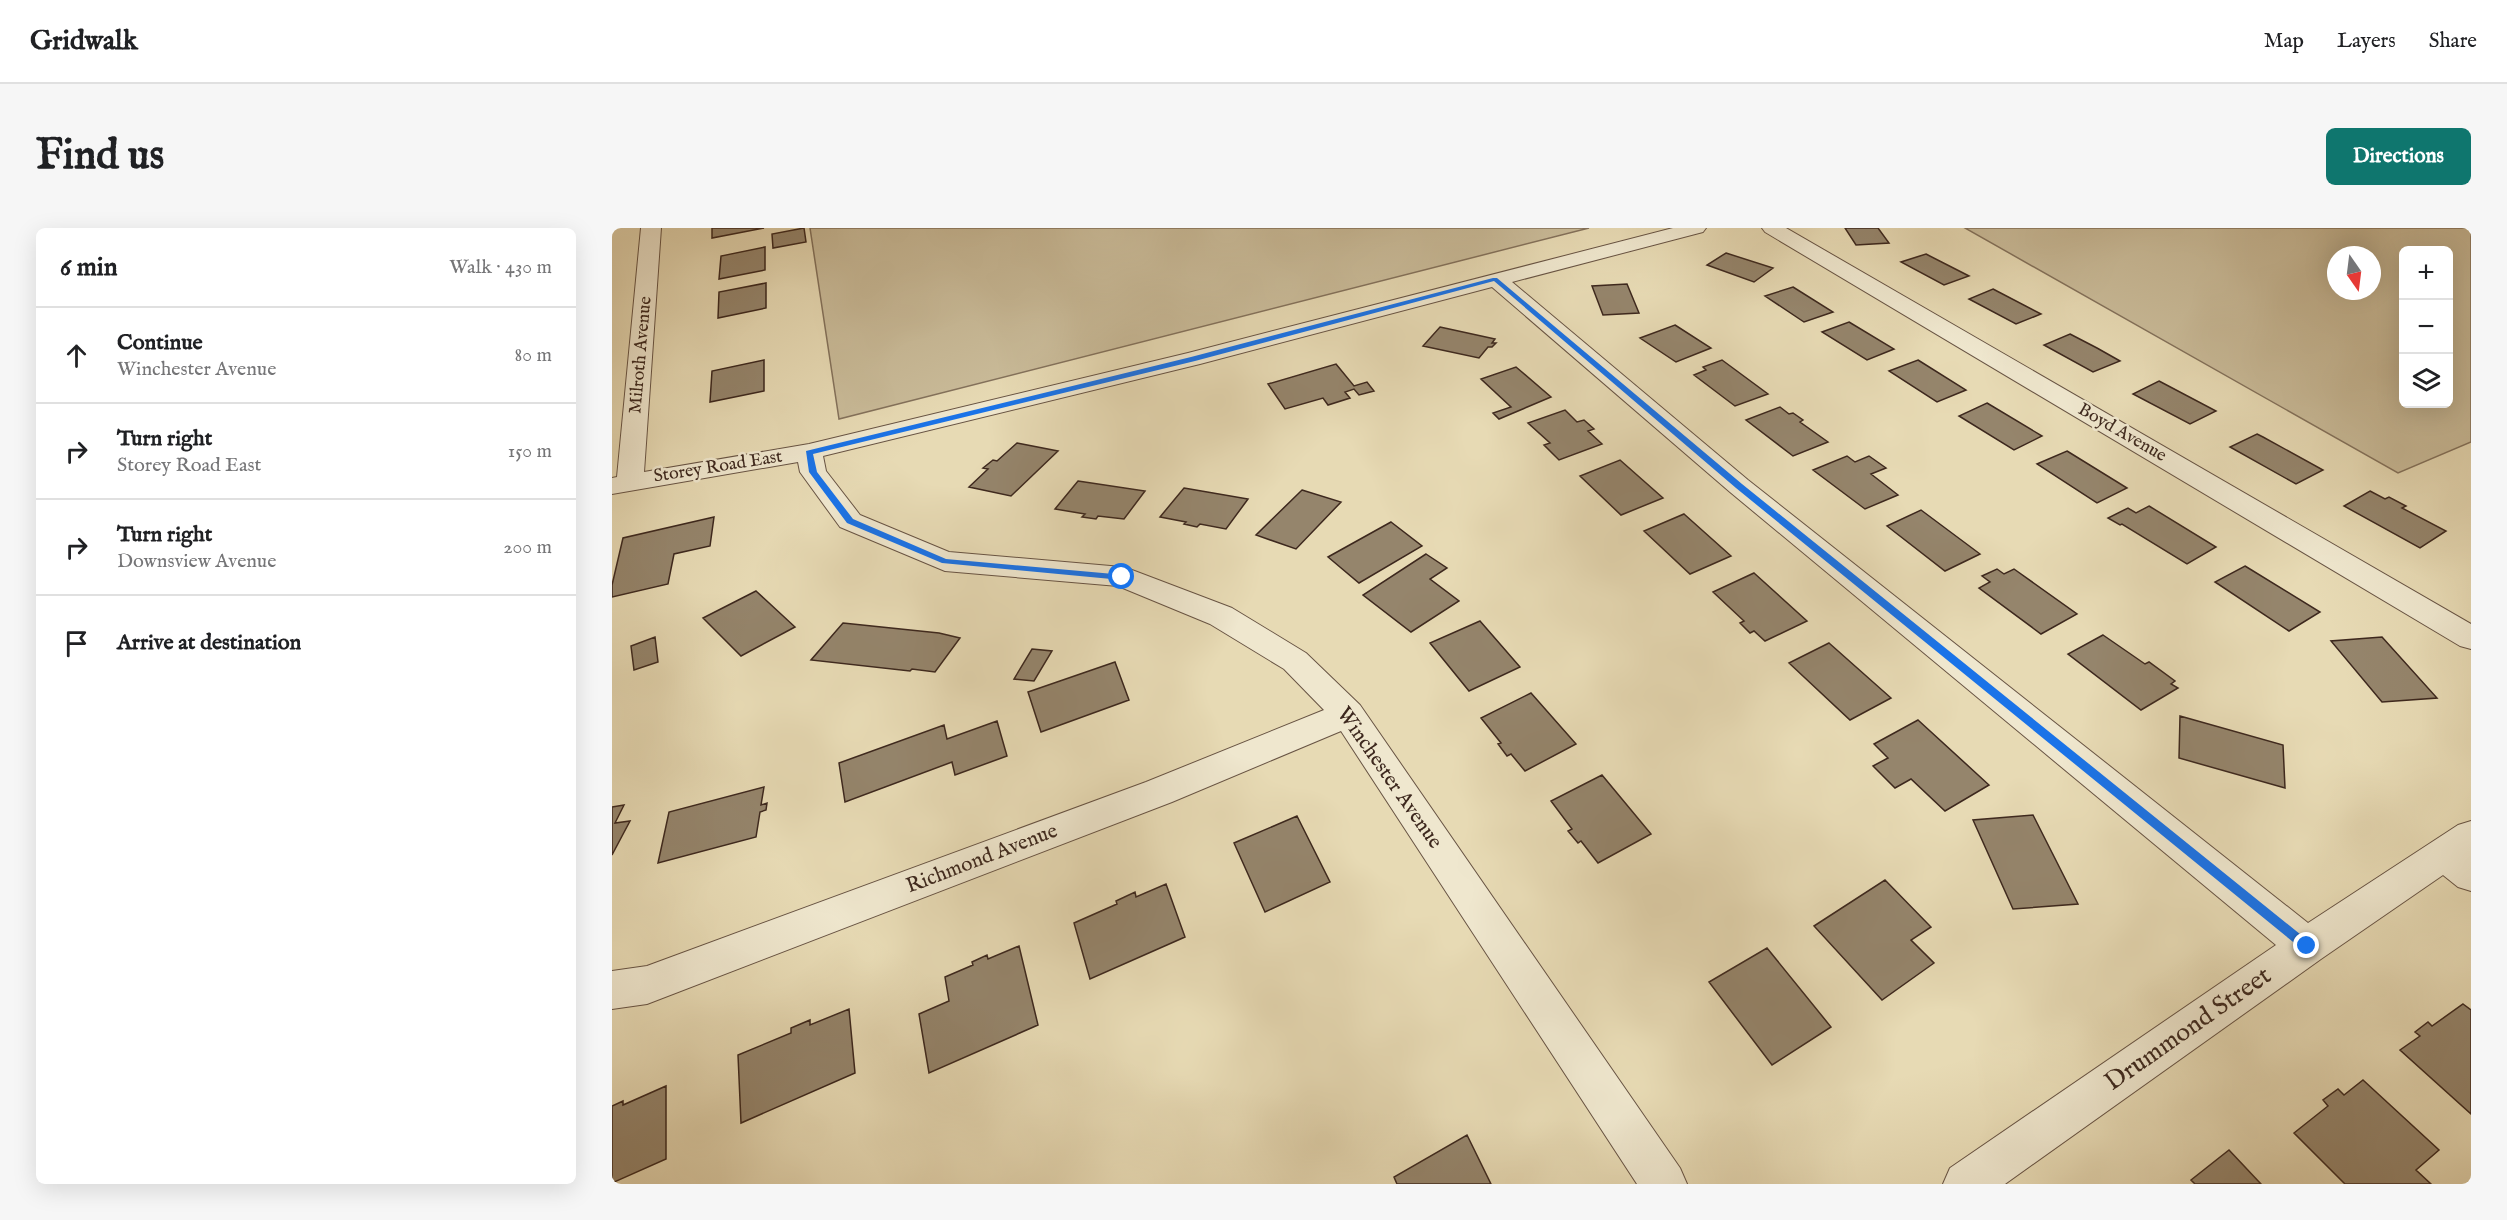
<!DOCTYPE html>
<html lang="en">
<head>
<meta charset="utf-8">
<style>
	body { margin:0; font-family:"IM FELL English",serif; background:#f6f6f6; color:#202124 }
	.controls { position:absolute; right:18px; top:18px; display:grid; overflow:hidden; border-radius:9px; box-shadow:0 6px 24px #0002 }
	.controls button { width:54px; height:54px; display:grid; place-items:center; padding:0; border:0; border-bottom:2px solid #e0e0e0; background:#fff; color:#202124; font:30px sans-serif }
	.compass { position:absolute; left:1715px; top:18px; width:54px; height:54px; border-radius:50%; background:#fff; box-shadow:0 6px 24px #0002; rotate:166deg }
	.stop { position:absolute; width:18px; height:18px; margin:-14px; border:4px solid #1a73e8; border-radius:50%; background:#fff }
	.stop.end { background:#1a73e8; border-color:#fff; box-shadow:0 2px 6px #0008 }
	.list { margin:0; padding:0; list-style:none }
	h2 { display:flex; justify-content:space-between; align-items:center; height:78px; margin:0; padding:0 24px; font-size:26px }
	h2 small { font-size:20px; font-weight:400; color:#757577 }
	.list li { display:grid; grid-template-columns:39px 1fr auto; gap:18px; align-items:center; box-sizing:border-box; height:96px; padding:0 24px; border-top:2px solid #e0e0e0 }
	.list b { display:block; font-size:22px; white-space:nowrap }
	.list p { margin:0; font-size:20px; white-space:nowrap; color:#757577 }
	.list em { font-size:20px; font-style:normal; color:#757577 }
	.icon { flex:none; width:33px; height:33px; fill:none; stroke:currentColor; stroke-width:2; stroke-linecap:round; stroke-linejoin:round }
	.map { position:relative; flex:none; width:1859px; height:956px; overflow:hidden; border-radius:9px }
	header { display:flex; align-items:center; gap:36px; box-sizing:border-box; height:84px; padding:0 30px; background:#fff; border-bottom:2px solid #e0e0e0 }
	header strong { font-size:28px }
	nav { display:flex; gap:33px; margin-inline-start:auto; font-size:21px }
	.intro { display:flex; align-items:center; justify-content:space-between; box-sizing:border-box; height:144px; padding:0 36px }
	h1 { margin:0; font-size:42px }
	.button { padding:15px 27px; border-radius:9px; background:#0f766e; color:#fff; font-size:21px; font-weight:700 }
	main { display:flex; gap:36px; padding:0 36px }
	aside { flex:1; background:#fff; border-radius:9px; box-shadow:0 6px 24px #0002 }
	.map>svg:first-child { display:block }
	.green { fill:#cabc9a; stroke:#84725c; stroke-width:1.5; fill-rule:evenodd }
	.building { fill:#95856c; stroke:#3d281e; stroke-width:1.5 }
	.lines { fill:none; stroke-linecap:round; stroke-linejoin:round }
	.street-casing { stroke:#685444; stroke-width:2 }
	.street { fill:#efe7ce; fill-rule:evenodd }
	.route { fill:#1a73e8 }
	.labels { text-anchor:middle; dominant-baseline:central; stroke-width:5; stroke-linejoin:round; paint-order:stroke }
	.far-street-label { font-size:18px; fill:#3d281e; stroke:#efe7ce }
	.street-label { font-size:21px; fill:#3d281e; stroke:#efe7ce }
	.near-street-label { font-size:26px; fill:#3d281e; stroke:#efe7ce }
</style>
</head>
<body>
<header>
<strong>Gridwalk</strong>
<nav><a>Map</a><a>Layers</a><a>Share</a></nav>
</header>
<div class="intro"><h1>Find us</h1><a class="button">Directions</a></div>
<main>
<aside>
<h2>6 min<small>Walk · 430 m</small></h2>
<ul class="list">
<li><svg class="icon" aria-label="ahead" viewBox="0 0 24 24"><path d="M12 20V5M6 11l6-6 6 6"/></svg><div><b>Continue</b><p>Winchester Avenue</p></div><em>80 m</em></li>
<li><svg class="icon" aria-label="right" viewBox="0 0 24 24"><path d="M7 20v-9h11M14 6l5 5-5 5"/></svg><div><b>Turn right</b><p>Storey Road East</p></div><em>150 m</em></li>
<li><svg class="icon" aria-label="right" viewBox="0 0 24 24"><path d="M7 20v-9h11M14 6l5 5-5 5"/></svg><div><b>Turn right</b><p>Downsview Avenue</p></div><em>200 m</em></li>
<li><svg class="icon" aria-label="arrive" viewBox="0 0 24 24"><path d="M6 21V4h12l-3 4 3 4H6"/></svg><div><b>Arrive at destination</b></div></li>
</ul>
</aside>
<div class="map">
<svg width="1859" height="956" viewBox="0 0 1859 956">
	<rect width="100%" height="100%" fill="#e7dab4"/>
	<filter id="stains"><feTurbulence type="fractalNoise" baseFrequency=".00333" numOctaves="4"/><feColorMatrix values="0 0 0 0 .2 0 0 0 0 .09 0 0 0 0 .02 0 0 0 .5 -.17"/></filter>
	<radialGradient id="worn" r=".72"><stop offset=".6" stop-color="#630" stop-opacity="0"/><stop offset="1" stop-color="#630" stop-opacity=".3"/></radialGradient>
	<path class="green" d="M198 0H977L227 191Z
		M1353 0H1859V214L1786 245ZM1792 22H1836V176H1792ZM1724 27H1760V63H1724Z"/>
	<path class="building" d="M100 0H152L100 10Z
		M192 0 194 14 161 20 160 6Z
		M1233 0H1266L1277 15 1244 17Z
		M153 19V42L107 51 109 28Z
		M1114 25 1161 40 1142 54 1095 37Z
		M1314 26 1357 48 1332 57 1289 34Z
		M154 55V80L106 90 107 64Z
		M1015 56 1027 85 991 87 980 58Z
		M1181 59 1221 84 1192 94 1153 68Z
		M1381 61 1429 86 1404 96 1357 71Z
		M1237 94 1282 121 1255 132 1210 104Z
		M1063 97 1099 120 1064 134 1028 110Z
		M828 99 883 111 880 115H884L880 119H876L867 130 811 118Z
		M1458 106 1485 120 1508 133 1481 144 1432 117Z
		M152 132V163L98 174 100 143Z
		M1110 132 1156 166 1123 178 1082 147 1094 142 1091 139Z
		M1306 132 1354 162 1325 174 1277 143Z
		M724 136 742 158 755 154 762 163 747 167 742 161 733 164 738 170 716 177 711 170 673 181 656 156Z
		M904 139 939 169 887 191 881 185 899 179 869 151Z
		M1547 153 1604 183 1578 196 1521 166Z
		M1375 175 1430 208 1402 222 1347 188Z
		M1168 179 1177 186 1181 185 1191 192 1188 194 1216 214 1181 228 1134 192Z
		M953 182 965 194 972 192 982 201 976 203 990 216 947 232 932 217 938 215 916 195Z
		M1645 206 1651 209 1711 242 1684 256 1618 219Z
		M405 215 446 223 399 268 357 259 376 241 371 240 381 232 385 233Z
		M1455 223 1515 260 1485 275 1425 236Z
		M1235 228 1243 234 1257 228 1274 240 1259 246 1286 267 1253 281 1201 242Z
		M1008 232 1051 270 1009 287 968 248Z
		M466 253 533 263 512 291 486 288 484 291 470 289 473 286 443 281Z
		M572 260 636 271 614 301 588 296 585 299 572 296 574 294 548 289Z
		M690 262 729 274 684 321 644 307Z
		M1758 263 1773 271 1777 269 1794 278 1790 280 1834 303 1808 320 1732 278Z
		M1537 278 1604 319 1575 336 1510 296 1508 297 1496 290 1516 280 1524 285Z
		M1309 282 1368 326 1333 343 1275 298Z
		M1072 286 1119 328 1078 346 1032 303Z
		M102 289 98 318 62 326 56 356 0 369V357L11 310Z
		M779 294 810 318 747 355 716 329Z
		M814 326 835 340 818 351 847 373 799 404 751 367Z
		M1633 338 1708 384 1677 403 1603 354Z
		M1385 341 1392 346 1402 341 1465 386 1429 406 1367 360 1378 354 1370 348Z
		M1142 345 1195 393 1153 413 1142 403 1138 405 1128 395 1132 393 1101 364Z
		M144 363 183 399 129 428 91 390Z
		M868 393 908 439 857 463 818 415Z
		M231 395 327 405 348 410 323 444 300 441 298 443 199 432Z
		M1491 407 1533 436 1537 434 1563 453 1559 456 1566 460 1529 482 1456 426Z
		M43 409 46 434 22 442 19 418Z
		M1770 409 1825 470 1770 474 1719 413Z
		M1217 415 1279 470 1238 492 1177 435Z
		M420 421 440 423 422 453 402 451Z
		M503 434 517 472 429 504 416 464Z
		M919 465 964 516 913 543 899 526 895 528 886 516 889 515 869 490Z
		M1568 488 1671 517 1673 560 1567 530Z
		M1306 492 1377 557 1333 583 1299 551 1283 560 1261 538 1276 530 1262 516Z
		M385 493 395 528 343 547 340 534 233 574 227 535 332 497 335 511Z
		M990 547 1039 606 986 635 969 613 966 615 956 603 960 601 939 573Z
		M152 559 149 577 155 575 154 582 148 584 144 609 46 635 57 584Z
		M12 577 3 595 18 593 0 627V579Z
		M1421 587 1466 676 1401 681 1361 592Z
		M685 588 718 654 653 684 622 615Z
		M1273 652 1319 699 1299 712 1322 735 1270 772 1202 698Z
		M554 656 573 709 478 751 462 695 505 676 504 673 523 664 524 669Z
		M407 718 426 797 317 845 307 786 337 773 333 749 361 737 360 734 375 727 376 731Z
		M1155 720 1219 799 1160 837 1097 754Z
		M1851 776 1859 782V886L1788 822 1808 808 1803 804 1816 794 1820 798Z
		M237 781 243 845 129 895 126 827 179 805V800L198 792V797Z
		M1751 852 1827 922 1804 942 1819 956H1733L1682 905 1716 878 1711 872 1726 861 1732 867Z
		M54 858V931L0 955V878L11 873V877Z
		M855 907 879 956H785L782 949Z
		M1617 922 1649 956H1583L1579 952Z"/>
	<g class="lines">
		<defs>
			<path id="street" d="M29 0H49L32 244 197 216 576 125 1061 0H1094L1091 4 900 54 1136 252 1696 695 1846 597 1859 593V663L1846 659 1831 647 1709 731 1393 956H1331L1338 940 1664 717 1118 264 880 59 588 136 211 228 214 243 248 287 337 324 510 339 520 342 620 380 694 425 748 477 1068 940 1075 956H1025L729 503 560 574 35 776 0 781V743L35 738 534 554 712 482 672 441 598 396 506 358 333 343 228 299 188 244 186 234 0 266V250L5 249Z
				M1150 0H1174L1859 396V421L1848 418 1153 4Z"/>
		</defs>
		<use href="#street" class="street-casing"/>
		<use href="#street" class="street"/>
	</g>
	<path class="route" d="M881 50H885L1130 256 1699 715V722H1691L1124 260 882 53 583 133 201 226 205 244 241 291 334 331 513 347 514 349 510 352 330 335 235 295 197 244 194 223 579 129Z"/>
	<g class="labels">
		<g class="far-street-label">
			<text transform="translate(29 127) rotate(-85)">Milroth Avenue</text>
			<text transform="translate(1510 205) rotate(30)">Boyd Avenue</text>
			<text transform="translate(106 239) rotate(-9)">Storey Road East</text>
		</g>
		<g class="street-label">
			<text transform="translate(777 550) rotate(55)">Winchester Avenue</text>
			<text transform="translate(370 631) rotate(-21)">Richmond Avenue</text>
		</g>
		<g class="near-street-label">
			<text transform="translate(1576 801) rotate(-35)">Drummond Street</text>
		</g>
	</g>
	<rect width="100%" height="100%" filter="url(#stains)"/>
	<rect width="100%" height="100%" fill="url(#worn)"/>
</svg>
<div class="controls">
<button>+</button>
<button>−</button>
<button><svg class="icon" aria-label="layers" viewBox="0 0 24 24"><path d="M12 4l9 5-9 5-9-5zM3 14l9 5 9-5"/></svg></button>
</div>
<svg class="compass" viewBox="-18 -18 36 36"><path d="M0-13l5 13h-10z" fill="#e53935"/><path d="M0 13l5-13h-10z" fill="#757577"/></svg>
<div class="stop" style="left:510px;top:349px"></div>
<div class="stop end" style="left:1695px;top:718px"></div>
</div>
</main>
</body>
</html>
